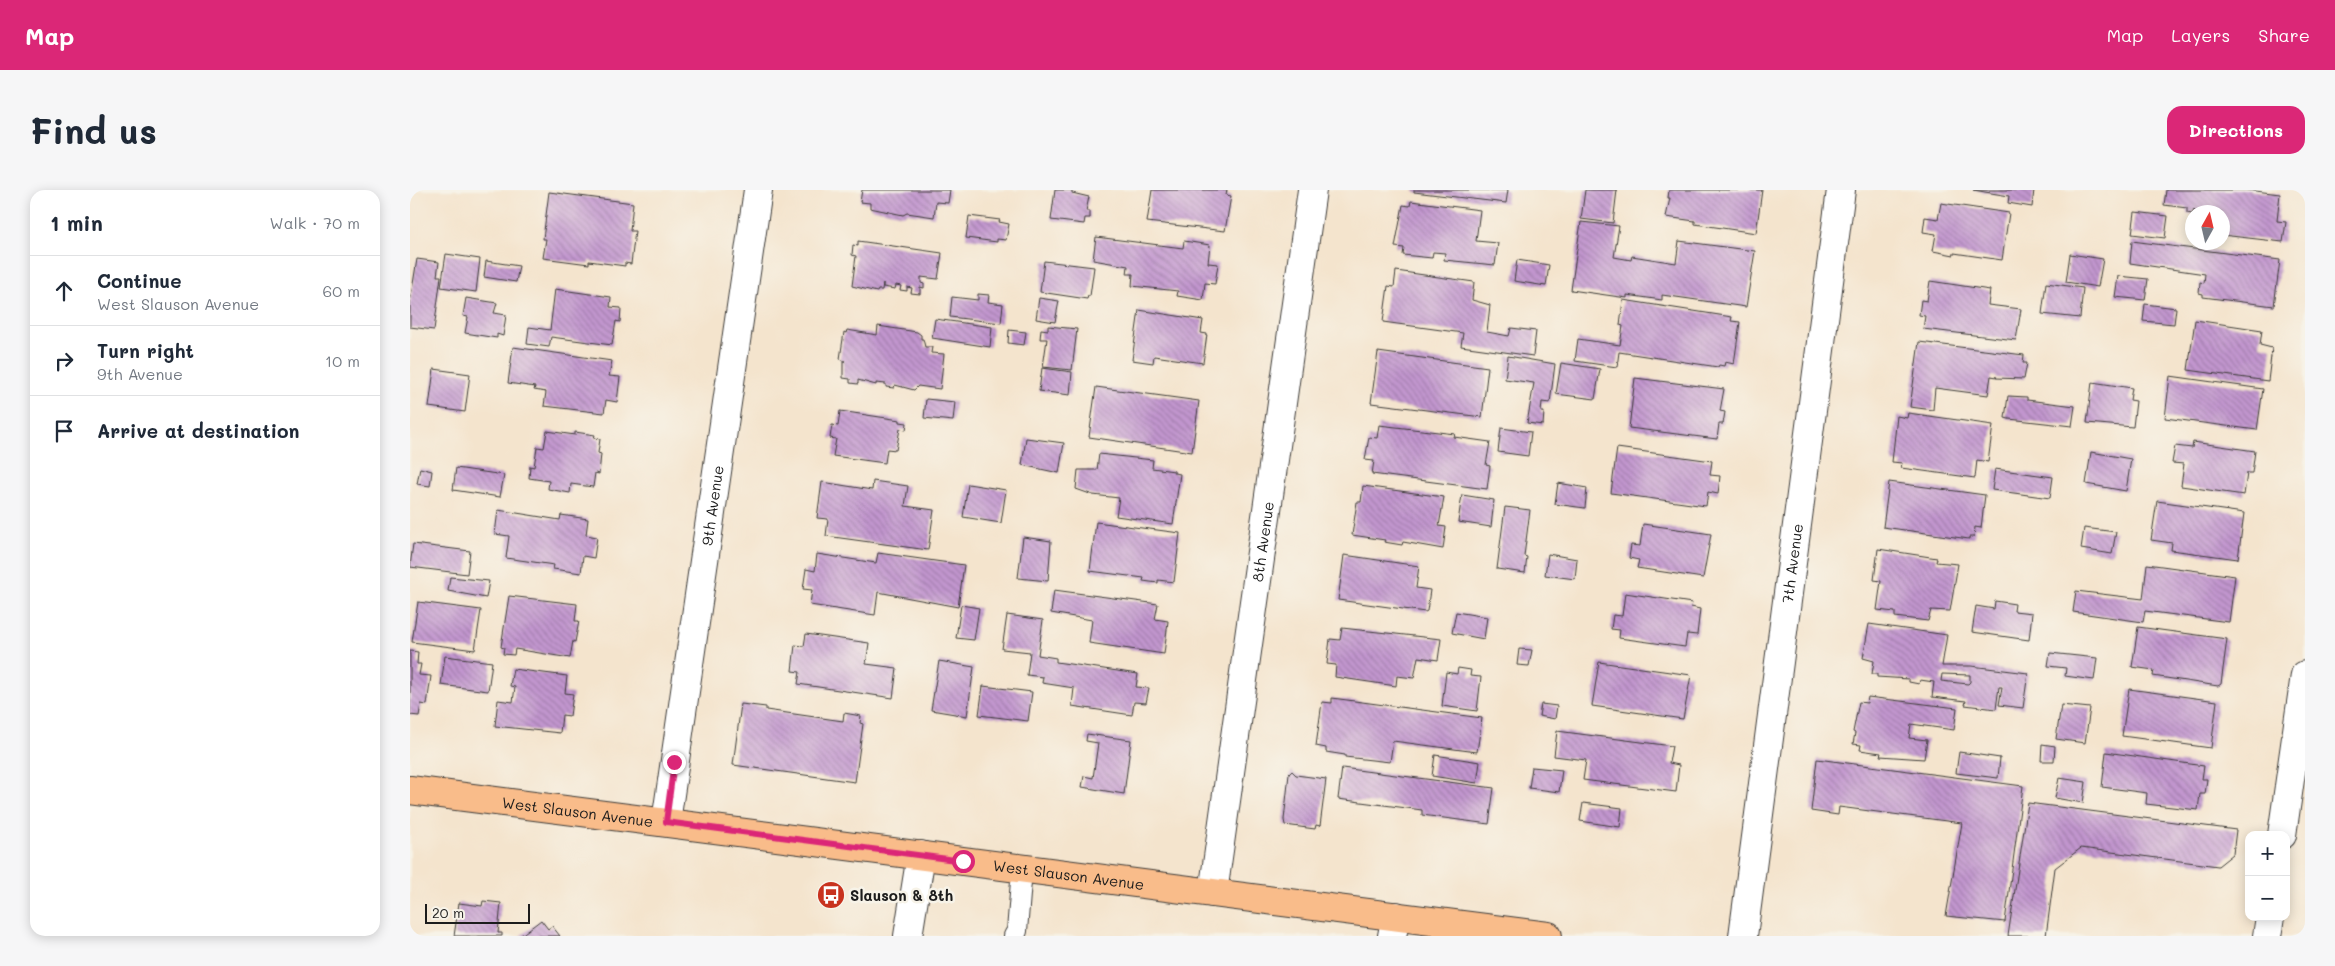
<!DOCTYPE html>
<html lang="en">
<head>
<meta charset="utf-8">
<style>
	body { margin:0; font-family:Mali,sans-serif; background:#f6f6f7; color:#1f2937 }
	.controls { position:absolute; right:15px; bottom:15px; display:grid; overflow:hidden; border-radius:10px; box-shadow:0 2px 12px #0003 }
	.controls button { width:45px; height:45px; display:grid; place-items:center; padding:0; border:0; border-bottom:1px solid #e0e1e3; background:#fff; color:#1f2937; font:25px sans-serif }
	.compass { position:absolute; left:1775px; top:15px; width:45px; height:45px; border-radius:50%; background:#fff; box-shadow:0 2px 12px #0003; rotate:8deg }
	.scale { position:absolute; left:15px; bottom:12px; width:105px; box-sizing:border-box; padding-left:5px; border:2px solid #1c1c1c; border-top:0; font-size:14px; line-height:18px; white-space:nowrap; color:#1c1c1c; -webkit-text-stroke:4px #f7f3e8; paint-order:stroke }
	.stop { position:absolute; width:15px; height:15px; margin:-11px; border:4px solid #db2777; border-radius:50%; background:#fff }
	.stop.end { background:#db2777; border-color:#fff; box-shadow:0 1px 5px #0008 }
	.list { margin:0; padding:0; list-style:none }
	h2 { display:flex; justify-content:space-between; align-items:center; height:65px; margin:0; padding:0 20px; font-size:21px }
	h2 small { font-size:16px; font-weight:400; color:#747a83 }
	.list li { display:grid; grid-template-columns:32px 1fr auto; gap:15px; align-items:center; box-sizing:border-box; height:70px; padding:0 20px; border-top:1px solid #e0e1e3 }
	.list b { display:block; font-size:19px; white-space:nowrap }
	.list p { margin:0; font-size:16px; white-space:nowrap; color:#747a83 }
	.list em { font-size:16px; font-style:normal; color:#747a83 }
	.icon { flex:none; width:28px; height:28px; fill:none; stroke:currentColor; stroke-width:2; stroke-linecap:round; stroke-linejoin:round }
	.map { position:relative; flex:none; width:1895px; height:746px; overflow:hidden; border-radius:15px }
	header { display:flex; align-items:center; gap:30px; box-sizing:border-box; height:70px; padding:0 25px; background:#db2777; color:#fff }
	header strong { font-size:24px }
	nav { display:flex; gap:28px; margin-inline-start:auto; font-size:18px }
	.intro { display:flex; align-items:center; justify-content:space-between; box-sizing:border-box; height:120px; padding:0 30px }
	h1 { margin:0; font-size:35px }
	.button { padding:12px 22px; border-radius:15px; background:#db2777; color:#fff; font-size:18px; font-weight:700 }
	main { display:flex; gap:30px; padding:0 30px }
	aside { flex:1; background:#fff; border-radius:15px; box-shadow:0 2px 12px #0003 }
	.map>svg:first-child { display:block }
	.building { fill:url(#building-back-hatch); fill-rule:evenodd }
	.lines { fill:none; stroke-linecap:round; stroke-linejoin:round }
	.service-casing { stroke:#3c3a37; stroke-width:22 }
	.minor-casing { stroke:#3c3a37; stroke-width:30 }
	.tertiary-casing { stroke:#3c3a37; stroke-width:30 }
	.primary-casing { stroke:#3c3a37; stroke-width:30 }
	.service { stroke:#fff; stroke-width:20 }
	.minor { stroke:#fff; stroke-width:28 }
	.tertiary { stroke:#fff; stroke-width:28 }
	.primary { stroke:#f9bc8a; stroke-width:28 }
	.route { stroke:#db2777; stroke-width:6 }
	.labels { text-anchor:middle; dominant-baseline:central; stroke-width:5; stroke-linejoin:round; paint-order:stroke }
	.street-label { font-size:15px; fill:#1c1c1c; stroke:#f7f3e8 }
	.poi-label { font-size:15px; font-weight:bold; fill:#1c1c1c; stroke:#f7f3e8; text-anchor:start }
</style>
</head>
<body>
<header>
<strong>Map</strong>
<nav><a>Map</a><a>Layers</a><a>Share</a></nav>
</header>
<div class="intro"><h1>Find us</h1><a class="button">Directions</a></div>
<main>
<aside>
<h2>1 min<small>Walk · 70 m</small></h2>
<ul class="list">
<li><svg class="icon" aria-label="ahead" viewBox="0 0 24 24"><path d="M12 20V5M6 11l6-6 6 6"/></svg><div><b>Continue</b><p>West Slauson Avenue</p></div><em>60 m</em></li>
<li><svg class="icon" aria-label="right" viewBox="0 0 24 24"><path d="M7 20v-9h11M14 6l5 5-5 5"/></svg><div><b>Turn right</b><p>9th Avenue</p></div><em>10 m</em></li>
<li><svg class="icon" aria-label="arrive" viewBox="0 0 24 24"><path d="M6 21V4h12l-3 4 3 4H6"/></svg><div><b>Arrive at destination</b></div></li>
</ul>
</aside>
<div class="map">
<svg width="1895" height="746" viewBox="0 0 1895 746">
	<defs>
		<pattern id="building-back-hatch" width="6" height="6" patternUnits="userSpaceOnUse" patternTransform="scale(1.25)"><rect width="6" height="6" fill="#c296cf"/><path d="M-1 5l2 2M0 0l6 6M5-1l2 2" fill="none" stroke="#9d7aa7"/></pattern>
	</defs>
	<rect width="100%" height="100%" fill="#f7f3e8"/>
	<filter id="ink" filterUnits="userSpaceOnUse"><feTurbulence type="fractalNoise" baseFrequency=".02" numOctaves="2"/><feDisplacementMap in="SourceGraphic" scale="10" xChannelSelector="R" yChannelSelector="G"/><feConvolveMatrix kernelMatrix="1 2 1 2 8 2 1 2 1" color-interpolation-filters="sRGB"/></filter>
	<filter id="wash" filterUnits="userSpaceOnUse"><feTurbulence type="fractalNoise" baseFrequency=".0096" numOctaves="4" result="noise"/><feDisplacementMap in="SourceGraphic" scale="20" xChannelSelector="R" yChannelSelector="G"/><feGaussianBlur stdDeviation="1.12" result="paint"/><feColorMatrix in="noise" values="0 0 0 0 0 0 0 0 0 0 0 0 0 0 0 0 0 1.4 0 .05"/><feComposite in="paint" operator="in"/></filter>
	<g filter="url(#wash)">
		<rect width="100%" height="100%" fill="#f4e4cd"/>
		<g id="blocks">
			<path class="building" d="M452 0H540L538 13 526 12 524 27 497 23 493 25 460 18V13L450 12Z
				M645 0H662V3L679 7 676 21H680V28H675L674 34 641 30Z
				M742 0H817L816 5 821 6 815 41 737 32Z
				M1004 0H1098L1096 13 1004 2Z
				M1175 0H1207L1203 33 1171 29Z
				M1259 0H1352L1346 43 1285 34V31L1256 27 1260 8H1258Z
				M1563 0H1624L1622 17 1598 13 1599 6Z
				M1756 0H1837L1870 4 1867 31 1876 32 1873 52 1812 45V22H1786L1784 20 1782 24 1777 23V18L1754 15Z
				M139 2 223 13 220 41H225L221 74 215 73V76L179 71V74L133 68 136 49H133Z
				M1001 11 1070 20 1066 51 1088 53 1085 75 1034 70 1035 63 1023 62 1022 68 993 65 994 58 985 57 993 15 1000 16Z
				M1531 13 1599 23 1592 70 1544 63V65L1523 61 1526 44 1513 42 1515 27 1528 29Z
				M1725 22 1758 26 1755 48 1722 44Z
				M559 26 590 30 589 32 599 34 596 50 587 49V52L556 48Z
				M1171 32 1209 36 1204 67 1221 70 1222 66 1266 73 1269 51 1345 61 1336 117 1252 105V110L1217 105V108L1161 100Z
				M686 47 773 58 774 51 800 55 798 73 808 74 805 94 795 93 793 110 767 106 768 101 722 96 723 84H717L718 76 683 70Z
				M448 51 532 63 528 89 511 87V93L514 94V98L510 97V104L501 103 502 98 497 97V101L490 100 491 96 486 95 485 99 473 97V93L472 100H468L467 102 442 96 446 66 442 65 443 55 448 56Z
				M1722 51 1870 70 1864 116 1793 107V104L1789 103 1790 92 1794 93 1795 84 1720 73Z
				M36 64 70 69 66 102 31 97Z
				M1660 64 1693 69 1688 97 1656 92Z
				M7 69 29 72 27 86H31L24 140 0 137V113Z
				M1107 70 1139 75 1136 96 1104 91Z
				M76 71 109 76 106 92 74 87Z
				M634 71 684 77 680 106H678L677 109 630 102Z
				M986 81 1064 92 1062 110 1080 115 1077 142 1099 146 1101 138 1126 141 1123 166 1051 156 1053 143 973 132 978 96 984 97Z
				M1708 86 1738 89 1735 110 1705 107Z
				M1520 91 1580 100 1578 115 1611 119 1606 150 1513 139 1515 126 1509 125 1511 110 1517 111Z
				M1636 93 1673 98 1670 128 1632 124Z
				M145 99 201 107 200 117 211 118 210 132 206 131 202 155 141 147 139 157 117 154 119 137 140 140Z
				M568 104 579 105 578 112 593 114 591 133 540 127 542 107 568 110Z
				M56 108 87 113 84 123 96 125 93 146 87 144V148L55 143 58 127 53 126Z
				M629 108 649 111 645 132 626 129Z
				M1213 110 1322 127 1321 131 1330 132 1324 174 1315 172 1314 176 1309 175 1308 177 1209 162 1207 177 1165 171 1168 149 1210 155 1213 136 1210 135Z
				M1735 114 1766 118 1764 134 1733 131Z
				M729 120 793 130 791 143 797 144 793 173 744 166 743 173 722 170Z
				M525 129 582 137 580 157 522 148Z
				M1785 130 1852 140 1850 155 1862 158 1858 191 1778 180Z
				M468 136 507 142 511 145V149H513L515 157H522L521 163 534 164 530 199 508 196 504 200 485 195 484 198 476 197V194L466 193V195L448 190V194L440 193V189L433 188V172L435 171 430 169 434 142 436 143 437 140 467 145Z
				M638 136 667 139 662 180 633 177 637 149H630L631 139 638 140Z
				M599 140 616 142 614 155 598 153Z
				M1509 152 1614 165 1613 173H1617L1614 189 1586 188 1587 187 1581 186 1578 205 1525 198 1523 220 1500 217Z
				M103 157 202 171 199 186 210 187 207 212 196 210 194 223 134 216 136 202 124 200 125 197 98 193Z
				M968 162 1078 177 1072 227 961 213Z
				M1098 166 1145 174 1140 213 1132 212 1131 222H1134L1133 235 1117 233 1124 193 1095 189Z
				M1151 173 1190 179 1185 209 1146 204Z
				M632 178 662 182 660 205 629 201Z
				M24 179 60 184 55 222 19 217Z
				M1760 186 1853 199 1847 240 1755 228Z
				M1225 188 1314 199 1310 221 1315 222 1313 234H1309L1307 249 1219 238Z
				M1682 192 1722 198 1720 210 1726 211 1723 237 1677 233Z
				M686 197 789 211 782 262 679 247Z
				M1598 206 1617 207V210L1665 216 1662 236 1599 229 1595 228Z
				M516 209 545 212 543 231 514 228Z
				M430 221 490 230V232L497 233 496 240 490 239 486 260 477 259 475 273 423 266 426 249 420 248 422 235 428 236Z
				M1498 223 1583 235 1578 272 1567 270 1565 288 1491 278 1492 273 1482 272 1487 226 1497 228Z
				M969 235 1045 244 1044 247 1080 252 1076 275 1080 276 1077 299 962 284 964 271 955 270 959 247 967 248Z
				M1091 238 1121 242 1118 266 1088 262Z
				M137 241 165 245V242L185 245 184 248 190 249 188 263 191 264 189 284 185 283 183 297 161 294 160 303 138 299 139 291 119 288 120 276 124 277 127 257 134 258Z
				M616 248 654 253 649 283 612 275Z
				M1783 252 1845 261 1842 283H1837L1834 305 1771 296 1774 274 1762 273 1765 256 1782 258Z
				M1207 258 1302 271 1300 285 1310 286 1308 304 1298 302 1296 316 1201 303Z
				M1681 262 1721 269 1716 301 1676 294Z
				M689 264 743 270 742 278 764 281V283L770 284 763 334 706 326 709 308 683 305 666 299 668 280H687Z
				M10 278 22 281 20 296 7 294Z
				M46 278 94 285 90 307 43 300Z
				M1585 279 1643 287 1640 308 1582 300Z
				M463 291 498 296 495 316 524 320 518 360 416 346 418 329 407 328 412 292 462 300Z
				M1479 292 1575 305 1571 338 1565 337 1564 347H1559V349L1473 337Z
				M1148 293 1177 298 1175 318 1145 314Z
				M558 294 596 300 591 333 553 327Z
				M953 296 1034 307 1029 336 1036 337 1033 359 993 352 992 355 974 352 975 350 942 345 947 312H951Z
				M1052 305 1084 310 1081 337 1048 332Z
				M1747 311 1834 323 1828 369 1761 360 1762 353 1741 350Z
				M1095 317 1120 320 1114 366 1117 367 1115 383 1087 379Z
				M88 320 150 330 151 325 178 329 176 345 187 347 184 368 173 366 171 383 143 379 144 375 96 368 99 346 85 344Z
				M686 332 770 343 764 392 748 390V393L733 391 734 388 680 381Z
				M1233 334 1301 344 1293 388 1227 378 1229 370 1219 368 1221 355 1230 356Z
				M1674 338 1706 342 1702 364 1671 359Z
				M613 347 641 351 638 391 608 388Z
				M3 354 60 361 57 384 0 377Z
				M1468 359 1527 368 1526 372 1548 374 1540 421 1521 420 1518 431 1485 427V422L1467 420 1471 391 1464 390Z
				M468 363 554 375 548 417 468 402 465 425 400 415 402 400 393 399 396 379 405 381 407 364 466 373Z
				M1138 364 1167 369 1165 389 1135 385Z
				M934 365 1009 376 1006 398 1020 400 1017 421 1015 422 928 410Z
				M1737 374 1825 386 1819 432 1735 421 1733 432 1663 422 1666 401 1733 409Z
				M40 387 79 391 76 408 38 401Z
				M644 400 748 414 745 429 758 431 754 464 679 453 682 430 641 423Z
				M1215 403 1282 413 1281 417 1290 419 1287 445 1277 444 1275 457 1209 448 1210 440 1201 439 1203 425 1212 426Z
				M99 406 167 414 165 431H169L165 452 163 451 160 468 105 459 104 465 93 464 94 458 91 457Z
				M1585 411 1605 414 1604 421 1622 423 1619 450 1562 442 1566 416 1584 419Z
				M8 412 71 420 65 460 2 452Z
				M551 415 569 418 564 450 546 448Z
				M1046 422 1077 427 1074 449 1042 443Z
				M597 425 633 430 628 465 646 468V472L728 484 726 497 739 498 736 513 724 512 722 525 662 516 664 498 632 493 633 487 617 485 620 462 592 459Z
				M1459 434 1537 445 1532 476H1561L1618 483 1613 518 1589 515 1592 497H1589L1586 519 1555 515 1556 511 1522 507 1524 492 1510 490 1509 494 1499 492V489L1467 487V484H1462L1464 471 1453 468ZM1532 484 1560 485V492L1558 494 1531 491Z
				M1728 437 1817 449 1811 494 1808 496 1743 486 1744 480 1722 477Z
				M932 438 1031 449 1028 470 1008 467 1004 488 987 486 986 496 925 487 926 475 917 474 920 449 930 450Z
				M396 444 459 453 456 474 487 478 483 508 388 494 390 482 382 481 385 455 394 456Z
				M1109 459 1122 460 1119 476 1107 475Z
				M0 461 8 462 7 474H11L9 485 21 486 17 515 11 514 9 526 0 525Z
				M1640 463 1687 468 1684 490 1655 486 1656 478 1638 476Z
				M35 466 82 472 78 501 31 495Z
				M529 471 564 477 557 526 521 520Z
				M1189 472 1281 485 1273 529 1182 516Z
				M1048 478 1061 480 1060 486 1071 487 1067 521 1032 516 1036 482 1047 484Z
				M103 479 157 486 155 503 163 504 160 526 152 525 150 543 85 536 88 510 103 512 105 497 100 496Z
				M573 496 622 502 618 531 569 525Z
				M1719 499 1807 511 1801 558 1712 546Z
				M1458 507 1547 518 1544 540 1501 534 1499 548 1517 550 1514 569 1470 566 1471 563 1450 560 1451 555 1443 554 1445 543 1443 542 1449 512 1457 513Z
				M922 508 1072 528 1067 562 983 551 980 572 935 567V565L916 562V558L906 556 912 512 922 513Z
				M331 514 356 517V520L433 531 434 523 451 526 450 533 453 534 445 592 323 575Z
				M1131 514 1147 516 1145 529 1129 526Z
				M1651 515 1680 518 1675 553 1646 549Z
				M1147 541 1262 556 1259 573 1269 575 1266 602 1173 590 1176 570 1144 566Z
				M677 544 721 550 714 604 672 597 674 586 683 588 688 553 676 551Z
				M1632 554 1645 556 1644 571H1631Z
				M1549 562 1590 568 1588 588 1546 583Z
				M1696 562 1794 576 1792 589H1797L1795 604H1790L1788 620 1736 614 1737 603 1692 597Z
				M1025 565 1070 572 1067 593 1022 586Z
				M1407 569 1613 596 1595 732 1536 726 1552 633 1429 617 1428 625 1401 621Z
				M1122 577 1152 580 1149 602 1119 598Z
				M932 578 1084 598 1079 634 1012 625V620L928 609Z
				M882 581 886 585 916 589 910 636 906 635 905 639 875 635 874 630 879 584Z
				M1649 588 1676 592 1673 613 1645 608Z
				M1173 613 1212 618 1210 637 1170 631Z
				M1618 613 1826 640 1823 664 1808 676 1671 658 1645 678 1636 746H1598Z
				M73 711 91 713 88 743H92V746H44L49 713 72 716Z
				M131 730 138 739 142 736 150 746H110Z"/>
		</g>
	</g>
	<g filter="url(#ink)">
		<use href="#blocks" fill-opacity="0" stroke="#3c3a37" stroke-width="1"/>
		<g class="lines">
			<defs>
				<path id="service" d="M604 746 607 741 612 679"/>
				<g id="minor">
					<path id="s1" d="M256 632 348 0"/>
					<path d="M1872 645 1895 485"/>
					<path id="s2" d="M803 703 902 0"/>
					<path d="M982 746 986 726"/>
					<path id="s3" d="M1333 746 1431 0"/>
					<path d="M1857 746 1860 727"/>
				</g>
				<path id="tertiary" d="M498 746 511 665"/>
				<g id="primary">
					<path id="s4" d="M0 600 1138 746"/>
				</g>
			</defs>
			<use href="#service" class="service-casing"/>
			<use href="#minor" class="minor-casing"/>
			<use href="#tertiary" class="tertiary-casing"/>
			<use href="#primary" class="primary-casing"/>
			<use href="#service" class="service"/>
			<use href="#minor" class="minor"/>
			<use href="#tertiary" class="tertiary"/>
			<use href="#primary" class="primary"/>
		</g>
	</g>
	<g class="lines" filter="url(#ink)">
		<path class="route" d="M264 572 256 632 553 671"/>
	</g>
	<defs>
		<symbol id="bus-disc" viewBox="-11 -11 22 22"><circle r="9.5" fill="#c8321e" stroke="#f7f3e8"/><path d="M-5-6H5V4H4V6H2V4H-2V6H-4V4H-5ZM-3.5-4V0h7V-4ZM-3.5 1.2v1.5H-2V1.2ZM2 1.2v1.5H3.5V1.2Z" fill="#fff"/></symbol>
	</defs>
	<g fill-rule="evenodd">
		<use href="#bus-disc" x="405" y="689" width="32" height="32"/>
	</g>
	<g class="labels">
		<g class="street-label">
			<text stroke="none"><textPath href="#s1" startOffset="320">9th Avenue</textPath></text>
			<text stroke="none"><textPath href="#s2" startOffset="355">8th Avenue</textPath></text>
			<text stroke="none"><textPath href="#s3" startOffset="376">7th Avenue</textPath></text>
			<text stroke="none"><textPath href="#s4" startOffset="169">West Slauson Avenue</textPath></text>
			<text stroke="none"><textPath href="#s4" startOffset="664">West Slauson Avenue</textPath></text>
		</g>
		<g class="poi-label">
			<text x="440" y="705">Slauson &amp; 8th</text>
		</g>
	</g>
</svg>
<div class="controls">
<button>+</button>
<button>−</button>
</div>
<svg class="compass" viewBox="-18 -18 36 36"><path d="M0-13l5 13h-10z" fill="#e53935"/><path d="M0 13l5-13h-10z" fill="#747a83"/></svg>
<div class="scale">20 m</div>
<div class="stop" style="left:553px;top:671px"></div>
<div class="stop end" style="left:264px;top:572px"></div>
</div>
</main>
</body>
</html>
